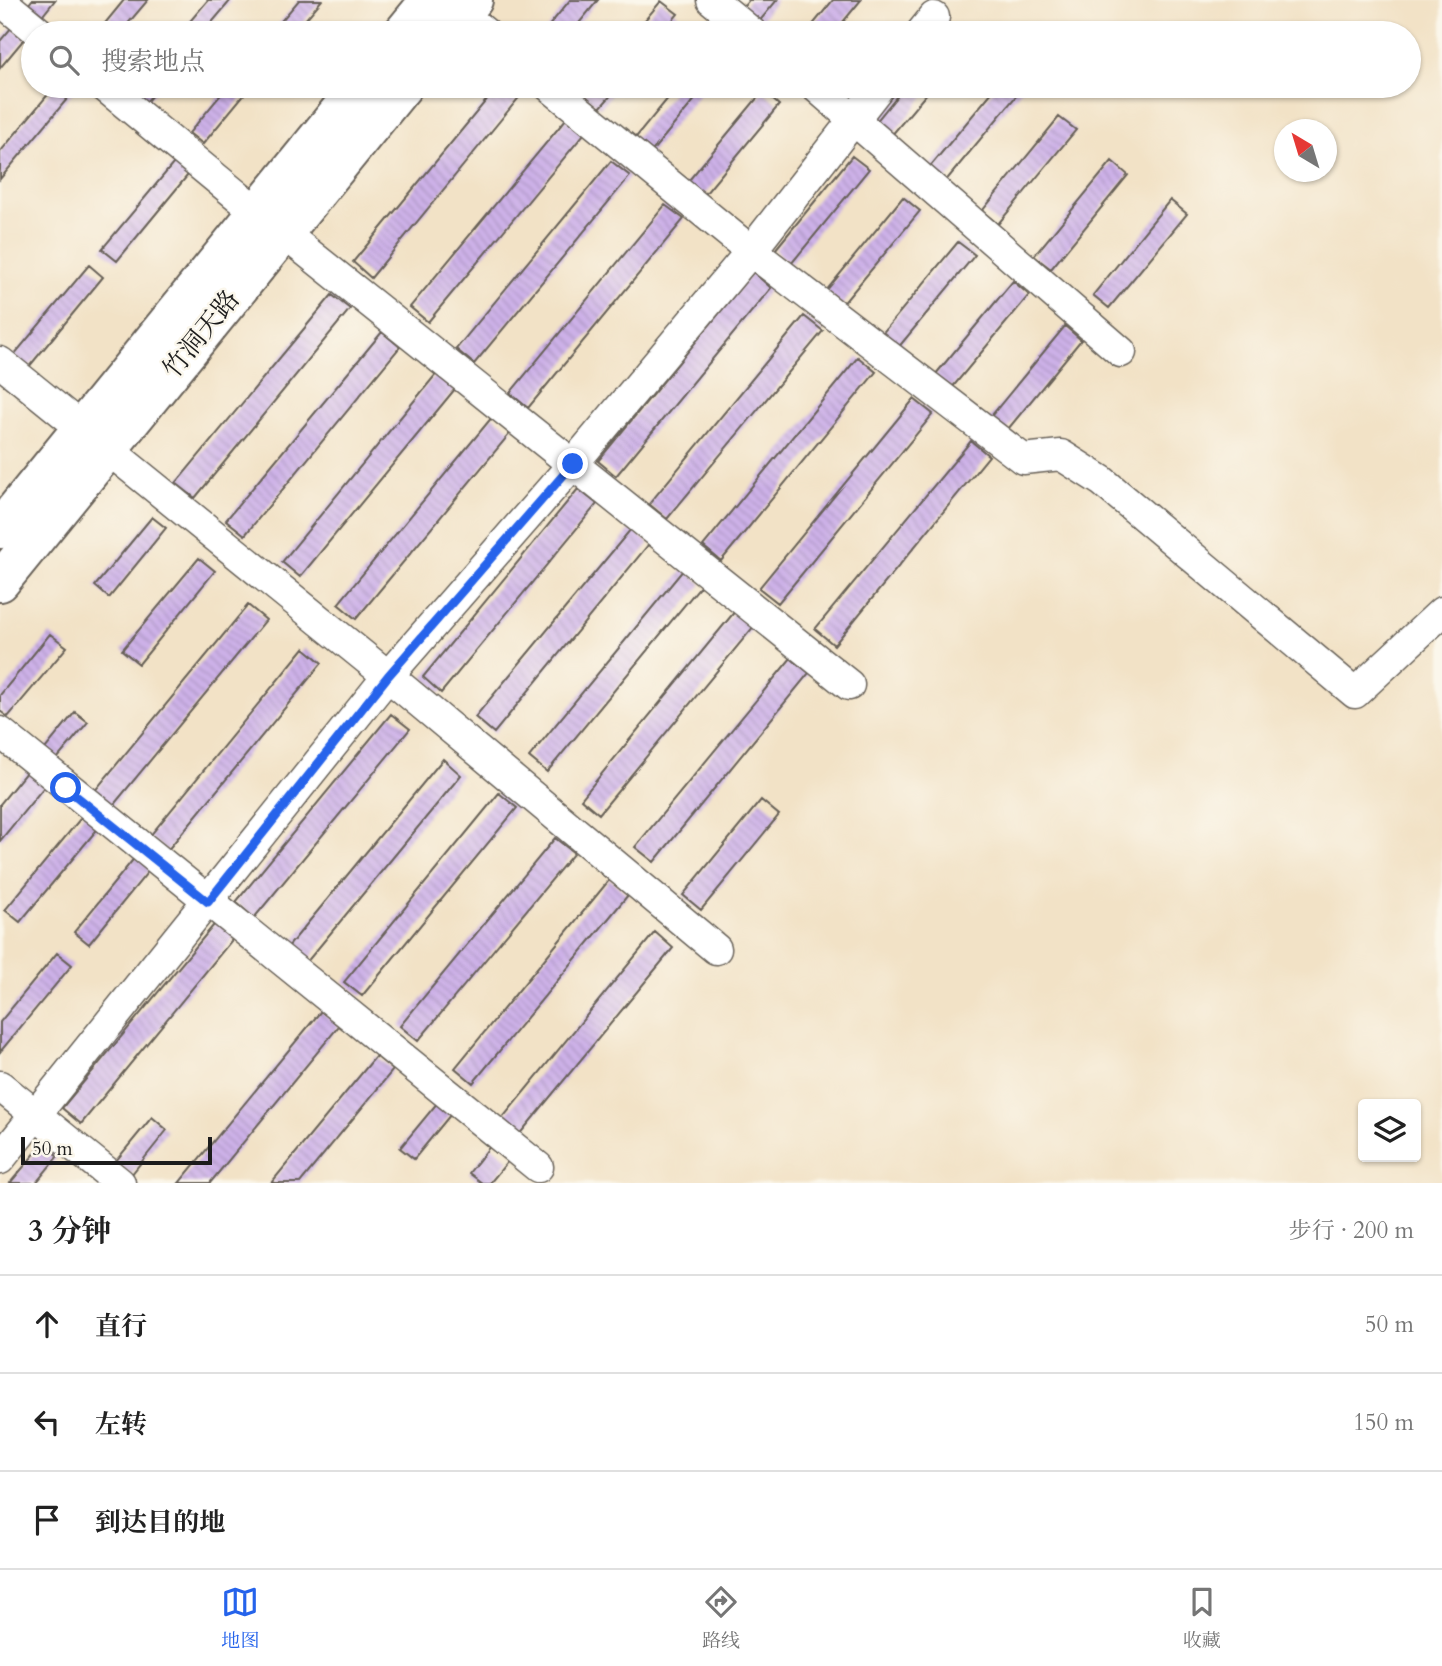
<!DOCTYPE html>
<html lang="zh">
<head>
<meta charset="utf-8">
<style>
	body { margin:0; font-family:Cardo,"Noto Serif SC",serif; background:#f2f2f2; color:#222 }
	.controls { position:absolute; right:21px; bottom:21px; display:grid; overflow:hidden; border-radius:7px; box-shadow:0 2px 5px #0004 }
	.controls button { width:63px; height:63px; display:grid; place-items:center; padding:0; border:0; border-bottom:2px solid #e0e0e0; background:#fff; color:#222; font:35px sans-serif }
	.compass { position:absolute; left:1274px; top:119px; width:63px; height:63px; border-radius:50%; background:#fff; box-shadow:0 2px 5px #0004; rotate:322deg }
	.scale { position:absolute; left:21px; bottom:18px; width:191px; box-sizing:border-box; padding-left:7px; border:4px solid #1c1c1c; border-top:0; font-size:19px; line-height:24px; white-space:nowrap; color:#1c1c1c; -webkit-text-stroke:5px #fbf7ec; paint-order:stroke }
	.stop { position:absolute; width:21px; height:21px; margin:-16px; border:5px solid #2563eb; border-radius:50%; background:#fff }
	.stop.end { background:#2563eb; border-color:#fff; box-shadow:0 2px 7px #0008 }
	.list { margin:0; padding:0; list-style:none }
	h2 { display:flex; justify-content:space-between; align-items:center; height:91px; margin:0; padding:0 28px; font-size:30px }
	h2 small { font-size:23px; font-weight:400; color:#767676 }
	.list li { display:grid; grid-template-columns:46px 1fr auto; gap:21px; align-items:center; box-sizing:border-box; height:98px; padding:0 28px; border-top:2px solid #e0e0e0 }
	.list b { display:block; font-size:26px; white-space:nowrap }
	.list em { font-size:23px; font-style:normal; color:#767676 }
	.icon { flex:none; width:38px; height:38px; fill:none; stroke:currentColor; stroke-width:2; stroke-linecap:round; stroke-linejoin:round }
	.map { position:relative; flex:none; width:1442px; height:1183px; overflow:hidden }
	.search { position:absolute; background:#fff; box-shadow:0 2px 5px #0004; left:21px; right:21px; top:21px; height:77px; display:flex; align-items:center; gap:18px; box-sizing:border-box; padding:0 24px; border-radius:38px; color:#767676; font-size:26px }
	.sheet { height:385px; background:#fff }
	nav { display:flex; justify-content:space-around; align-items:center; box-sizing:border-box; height:98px; border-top:2px solid #e0e0e0; background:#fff; font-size:19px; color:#767676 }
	nav a { display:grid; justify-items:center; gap:4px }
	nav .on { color:#2563eb }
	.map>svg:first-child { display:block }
	.building { fill:url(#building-back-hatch) }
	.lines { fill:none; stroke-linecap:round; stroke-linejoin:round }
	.minor-casing { stroke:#676158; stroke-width:33 }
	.major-casing { stroke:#676158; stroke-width:42 }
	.minor { stroke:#fff; stroke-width:30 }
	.major { stroke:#fff; stroke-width:38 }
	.route { stroke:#2563eb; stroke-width:9 }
	.labels { text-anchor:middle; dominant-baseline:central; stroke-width:5; stroke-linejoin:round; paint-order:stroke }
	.street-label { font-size:26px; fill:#1c1c1c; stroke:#fbf7ec }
</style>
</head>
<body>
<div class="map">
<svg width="1442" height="1183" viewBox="0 0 1442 1183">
	<defs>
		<pattern id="building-back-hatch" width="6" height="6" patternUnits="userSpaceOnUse" patternTransform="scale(1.75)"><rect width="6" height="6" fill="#cdb1e8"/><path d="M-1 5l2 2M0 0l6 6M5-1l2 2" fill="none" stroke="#af98c6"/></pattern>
	</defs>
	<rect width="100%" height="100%" fill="#fbf7ec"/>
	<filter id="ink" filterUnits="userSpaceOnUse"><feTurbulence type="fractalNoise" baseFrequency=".0143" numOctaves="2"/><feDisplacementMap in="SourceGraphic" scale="14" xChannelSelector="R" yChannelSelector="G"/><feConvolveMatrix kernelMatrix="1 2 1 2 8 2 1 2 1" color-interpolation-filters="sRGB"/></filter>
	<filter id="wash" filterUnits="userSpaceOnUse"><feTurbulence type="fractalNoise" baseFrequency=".00686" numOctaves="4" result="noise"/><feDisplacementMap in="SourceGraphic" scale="28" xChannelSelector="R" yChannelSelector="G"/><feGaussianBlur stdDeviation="1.57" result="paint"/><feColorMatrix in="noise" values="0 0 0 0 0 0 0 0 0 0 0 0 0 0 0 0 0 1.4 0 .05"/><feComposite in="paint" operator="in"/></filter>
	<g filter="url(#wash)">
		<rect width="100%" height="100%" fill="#f2e2c6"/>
		<g id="blocks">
			<path class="building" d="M32 0H55L43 15 29 4Z
				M124 0H148L120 33H97Z
				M208 0H231L203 33H180Z
				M299 0H322L294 33H271Z
				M570 0H598L571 33H543Z
				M749 0H777L753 29 737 15Z
				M833 0H861L834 33H806Z
				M661 1 678 14 662 33H634Z
				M12 27 25 38 0 68V41Z
				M55 86H78L0 179V152Z
				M137 86H160L146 102 133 91Z
				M228 86H251L203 144 189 133Z
				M498 86H522L526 89 371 278 353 262Z
				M591 86H619L600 108 584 95Z
				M678 86H706L649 155 632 142Z
				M905 86H933L891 136 875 123Z
				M997 86H1018L1022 89 944 183 928 169Z
				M763 91 779 105 701 199 685 185Z
				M1059 117 1076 130 998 224 982 211Z
				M566 119 584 134 428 322 410 307Z
				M852 156 869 169 791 264 775 250Z
				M178 158 192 170 117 261 102 249Z
				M611 161 630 176 474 364 456 349Z
				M1112 161 1128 175 1051 269 1034 256Z
				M903 197 920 211 842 305 826 291Z
				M1170 200 1187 214 1109 308 1093 295Z
				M665 205 684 219 528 408 510 393Z
				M958 242 975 255 897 349 880 336Z
				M89 265 103 277 28 368 13 356Z
				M753 272 771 288 616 476 598 461Z
				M1013 281 1029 295 951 389 935 375Z
				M332 295 350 309 195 498 176 483Z
				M804 316 823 331 667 519 649 504Z
				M1065 326 1081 340 1004 434 987 421Z
				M382 332 400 347 245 535 226 520Z
				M858 357 876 372 721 561 703 546Z
				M437 373 455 389 300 577 282 562Z
				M914 399 933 414 778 603 759 588Z
				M493 416 512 431 356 619 338 604Z
				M971 441 989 456 834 645 815 629Z
				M578 489 597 504 441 693 423 677Z
				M152 517 166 528 109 598 95 586Z
				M631 529 649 544 494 733 475 717Z
				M199 558 215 571 139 664 122 650Z
				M684 569 702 584 547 772 529 757Z
				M248 605 266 620 111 808 93 793Z
				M736 610 755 625 599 814 581 799Z
				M50 634 67 647 8 717 0 711V695Z
				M304 648 322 663 167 851 149 837Z
				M791 658 809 673 654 862 635 847Z
				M75 712 88 722 57 759 45 749Z
				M391 714 410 729 254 918 236 902Z
				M443 759 461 775 306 963 288 947Z
				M31 766 49 781 0 841V804Z
				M499 793 517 808 362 996 344 982Z
				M761 800 779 815 701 910 683 895Z
				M85 813 100 826 20 922 5 910Z
				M555 838 574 853 418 1041 400 1026Z
				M136 856 151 868 89 944 74 932Z
				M610 879 628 895 473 1083 455 1068Z
				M218 920 236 935 81 1124 62 1108Z
				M655 932 673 948 518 1136 500 1121Z
				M57 953 72 965 0 1052V1022Z
				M321 1011 339 1026 210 1183H179Z
				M376 1056 393 1070 300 1183H271Z
				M438 1102 451 1114 414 1159 400 1148Z
				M152 1117 167 1130 131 1175 115 1162Z
				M43 1144 58 1156 36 1183H10Z
				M491 1145 509 1160 490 1183H482L469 1173Z"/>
		</g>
	</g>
	<g filter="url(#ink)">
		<use href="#blocks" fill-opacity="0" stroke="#676158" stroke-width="2"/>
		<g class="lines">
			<defs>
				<path id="minor" d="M0 0 40 33
					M445 0 485 33
					M712 0 752 33
					M921 33 934 17
					M104 86 257 212 849 685
					M549 86 751 251 1023 459 1061 455 1102 481 1355 693 1442 612
					M815 86 1121 352
					M0 362 388 676 716 949
					M0 732 538 1167
					M0 1086 120 1183
					M0 1159 388 676 573 464 751 251 880 86"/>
				<path id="major" d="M403 33 430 0
					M446 33 473 0
					M0 529 360 86
					M0 582 403 86"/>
			</defs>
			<use href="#minor" class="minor-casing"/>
			<use href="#major" class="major-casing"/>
			<use href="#minor" class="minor"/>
			<use href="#major" class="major"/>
		</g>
	</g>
	<g class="lines" filter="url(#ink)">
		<path class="route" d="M66 788 208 902 388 676 573 464"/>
	</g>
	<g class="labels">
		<g class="street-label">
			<text transform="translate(201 334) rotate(-51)">竹洞天路</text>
		</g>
	</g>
</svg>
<div class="controls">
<button><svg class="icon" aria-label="layers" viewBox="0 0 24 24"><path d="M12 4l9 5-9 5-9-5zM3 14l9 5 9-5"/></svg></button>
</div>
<svg class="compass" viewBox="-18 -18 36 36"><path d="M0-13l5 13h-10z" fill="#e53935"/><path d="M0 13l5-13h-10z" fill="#767676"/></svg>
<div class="scale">50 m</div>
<div class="stop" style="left:66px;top:788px"></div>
<div class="stop end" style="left:573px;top:464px"></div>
<div class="search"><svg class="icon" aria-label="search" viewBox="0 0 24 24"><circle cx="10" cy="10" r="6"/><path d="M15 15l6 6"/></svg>搜索地点</div>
</div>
<section class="sheet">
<h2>3 分钟<small>步行 · 200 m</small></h2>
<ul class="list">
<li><svg class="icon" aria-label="ahead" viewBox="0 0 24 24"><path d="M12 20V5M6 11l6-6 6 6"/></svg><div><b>直行</b></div><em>50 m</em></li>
<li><svg class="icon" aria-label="left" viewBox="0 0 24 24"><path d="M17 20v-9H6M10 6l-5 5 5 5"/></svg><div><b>左转</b></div><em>150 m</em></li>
<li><svg class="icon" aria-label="arrive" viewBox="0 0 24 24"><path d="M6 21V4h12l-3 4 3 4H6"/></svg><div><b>到达目的地</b></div></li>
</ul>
</section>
<nav>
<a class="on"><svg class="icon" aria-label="map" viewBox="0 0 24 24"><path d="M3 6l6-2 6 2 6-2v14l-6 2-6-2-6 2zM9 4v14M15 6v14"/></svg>地图</a>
<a><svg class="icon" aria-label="directions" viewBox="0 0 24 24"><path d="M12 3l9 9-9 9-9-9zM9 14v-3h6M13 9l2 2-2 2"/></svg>路线</a>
<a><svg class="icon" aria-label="saved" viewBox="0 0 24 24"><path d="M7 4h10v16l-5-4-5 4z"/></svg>收藏</a>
</nav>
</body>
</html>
